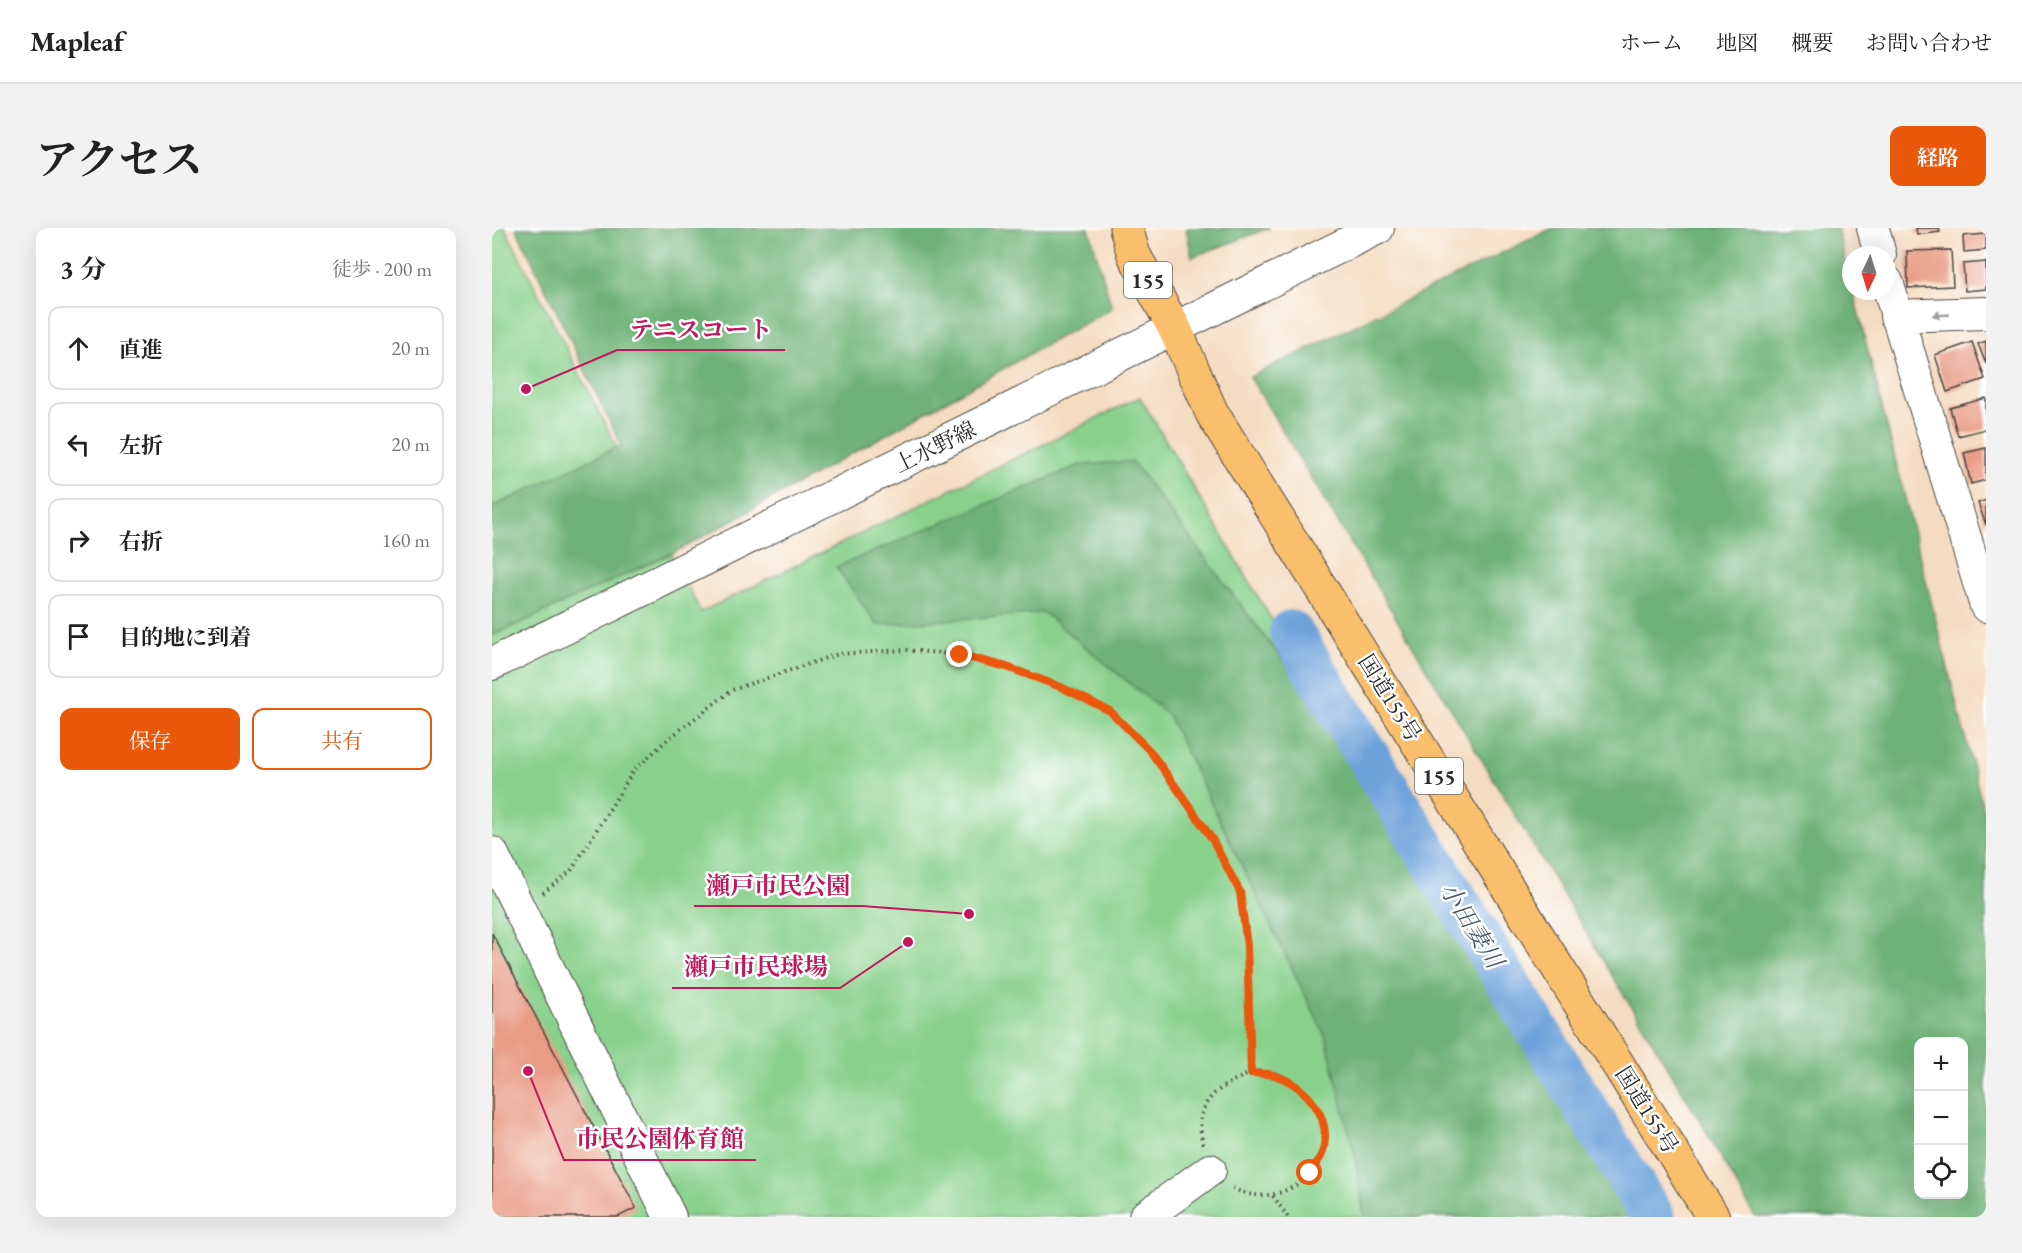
<!DOCTYPE html>
<html lang="ja">
<head>
<meta charset="utf-8">
<style>
	body { margin:0; font-family:"EB Garamond","Noto Serif JP",serif; background:#f2f2f2; color:#222 }
	.controls { position:absolute; right:18px; bottom:18px; display:grid; overflow:hidden; border-radius:12px; box-shadow:0 6px 24px #0002 }
	.controls button { width:54px; height:54px; display:grid; place-items:center; padding:0; border:0; border-bottom:2px solid #e0e0e0; background:#fff; color:#222; font:30px sans-serif }
	.compass { position:absolute; left:1350px; top:18px; width:54px; height:54px; border-radius:50%; background:#fff; box-shadow:0 6px 24px #0002; rotate:184deg }
	.stop { position:absolute; width:18px; height:18px; margin:-14px; border:4px solid #ea580c; border-radius:50%; background:#fff }
	.stop.end { background:#ea580c; border-color:#fff; box-shadow:0 2px 6px #0008 }
	.list { margin:0; padding:0; list-style:none }
	h2 { display:flex; justify-content:space-between; align-items:center; height:78px; margin:0; padding:0 24px; font-size:26px }
	h2 small { font-size:20px; font-weight:400; color:#767676 }
	.list li { display:grid; grid-template-columns:39px 1fr auto; gap:18px; align-items:center; box-sizing:border-box; height:84px; margin:0 12px 12px; padding:0 12px; border:2px solid #e0e0e0; border-radius:12px }
	.list b { display:block; font-size:22px; white-space:nowrap }
	.list em { font-size:20px; font-style:normal; color:#767676 }
	.actions { display:flex; gap:12px; padding:18px 24px }
	.actions a { flex:1; padding:14px 0; border:2px solid #ea580c; border-radius:12px; text-align:center; font-size:21px; color:#ea580c }
	.actions .main { background:#ea580c; color:#fff }
	.icon { flex:none; width:33px; height:33px; fill:none; stroke:currentColor; stroke-width:2; stroke-linecap:round; stroke-linejoin:round }
	.map { position:relative; flex:none; width:1494px; height:989px; overflow:hidden; border-radius:12px }
	header { display:flex; align-items:center; gap:36px; box-sizing:border-box; height:84px; padding:0 30px; background:#fff; border-bottom:2px solid #e0e0e0 }
	header strong { font-size:28px }
	nav { display:flex; gap:33px; margin-inline-start:auto; font-size:21px }
	.intro { display:flex; align-items:center; justify-content:space-between; box-sizing:border-box; height:144px; padding:0 36px }
	h1 { margin:0; font-size:42px }
	.button { padding:15px 27px; border-radius:12px; background:#ea580c; color:#fff; font-size:21px; font-weight:700 }
	main { display:flex; gap:36px; padding:0 36px }
	aside { flex:1; background:#fff; border-radius:12px; box-shadow:0 6px 24px #0002 }
	.map>svg:first-child { display:block }
	.green { fill:#88d08b; stroke:#5a7e5b; stroke-width:1.5 }
	.forest { fill:#6eb277; stroke:#4c6e51; stroke-width:1.5; fill-rule:evenodd }
	.lines { fill:none; stroke-linecap:round; stroke-linejoin:round }
	.river { stroke:#6da2da; stroke-width:44 }
	.building { fill:#e99b85 }
	.minor-casing { stroke:#494642; stroke-width:34 }
	.highway-casing { stroke:#494642; stroke-width:35 }
	.path { stroke:#494642; stroke-width:4; stroke-dasharray:1.5 4.5; stroke-linecap:butt }
	.minor { stroke:#fff; stroke-width:32 }
	.highway { stroke:#f9bf6d; stroke-width:33 }
	.oneway { fill:#a0a0a0 }
	.route { stroke:#ea580c; stroke-width:8 }
	.labels { text-anchor:middle; dominant-baseline:central; stroke-width:5; stroke-linejoin:round; paint-order:stroke }
	.shield { fill:#fff; stroke:#6b6b6b; stroke-width:1.5 }
	.shield-label { font-size:21px; font-weight:bold; fill:#2b2b2b }
	.street-label { font-size:22px; fill:#2b2b2b; stroke:#fff }
	.water-label { font-size:24px; font-style:italic; fill:#455b71; stroke:#fff }
	.leader { fill:none; stroke:#c2185b; stroke-width:2 }
	.callout-dot { fill:#c2185b; stroke:#fff; stroke-width:2 }
	.callout-label { font-size:24px; text-anchor:middle; font-weight:bold; fill:#c2185b; stroke:#fff; stroke-width:5; stroke-linejoin:round; paint-order:stroke }
</style>
</head>
<body>
<header>
<strong>Mapleaf</strong>
<nav><a>ホーム</a><a>地図</a><a>概要</a><a>お問い合わせ</a></nav>
</header>
<div class="intro"><h1>アクセス</h1><a class="button">経路</a></div>
<main>
<aside>
<h2>3 分<small>徒歩 · 200 m</small></h2>
<ul class="list">
<li><svg class="icon" aria-label="ahead" viewBox="0 0 24 24"><path d="M12 20V5M6 11l6-6 6 6"/></svg><div><b>直進</b></div><em>20 m</em></li>
<li><svg class="icon" aria-label="left" viewBox="0 0 24 24"><path d="M17 20v-9H6M10 6l-5 5 5 5"/></svg><div><b>左折</b></div><em>20 m</em></li>
<li><svg class="icon" aria-label="right" viewBox="0 0 24 24"><path d="M7 20v-9h11M14 6l5 5-5 5"/></svg><div><b>右折</b></div><em>160 m</em></li>
<li><svg class="icon" aria-label="arrive" viewBox="0 0 24 24"><path d="M6 21V4h12l-3 4 3 4H6"/></svg><div><b>目的地に到着</b></div></li>
</ul>
<div class="actions"><a class="main">保存</a><a>共有</a></div>
</aside>
<div class="map">
<svg width="1494" height="989" viewBox="0 0 1494 989">
	<rect width="100%" height="100%" fill="#fff"/>
	<filter id="ink" filterUnits="userSpaceOnUse"><feTurbulence type="fractalNoise" baseFrequency=".0167" numOctaves="2"/><feDisplacementMap in="SourceGraphic" scale="12" xChannelSelector="R" yChannelSelector="G"/><feConvolveMatrix kernelMatrix="1 2 1 2 8 2 1 2 1" color-interpolation-filters="sRGB"/></filter>
	<filter id="wash" filterUnits="userSpaceOnUse"><feTurbulence type="fractalNoise" baseFrequency=".008" numOctaves="4" result="noise"/><feDisplacementMap in="SourceGraphic" scale="24" xChannelSelector="R" yChannelSelector="G"/><feGaussianBlur stdDeviation="1.35" result="paint"/><feColorMatrix in="noise" values="0 0 0 0 0 0 0 0 0 0 0 0 0 0 0 0 0 1.4 0 .05"/><feComposite in="paint" operator="in"/></filter>
	<g filter="url(#wash)">
		<rect width="100%" height="100%" fill="#f4dcc1"/>
		<path class="green" d="M0 0H13L209 384 648 169 1133 989H0Z"/>
		<path class="forest" d="M24 0H597L620 80 191 320 0 408V279L129 217Z
			M694 0H778L700 29Z
			M1061 0H1345L1359 57V63H1361L1494 592V989H1263L1207 891 758 149ZM1426 814H1472V966H1426Z
			M640 233 987 692 1182 989H872L863 928 834 810 676 487 552 385 385 397 344 339 588 237Z"/>
		<g class="lines">
			<path class="river" d="M799 404 1161 989"/>
		</g>
		<g id="blocks">
			<path class="building" d="M1424 0H1447L1448 4 1425 7Z
				M1494 6V22L1472 24 1471 8Z
				M1459 22 1461 58 1416 60 1415 23Z
				M1494 34V61L1473 63 1471 36Z
				M1494 113V136L1486 116Z
				M1480 114 1493 151 1455 164 1443 127Z
				M1494 170V201L1466 208 1458 180Z
				M1494 220V252L1479 256 1472 225Z
				M1494 272V297L1486 275Z
				M0 705 144 980 126 989H0Z"/>
		</g>
	</g>
	<g filter="url(#ink)">
		<use href="#blocks" fill-opacity="0" stroke="#494642" stroke-width="1.5"/>
		<g class="lines">
			<defs>
				<path id="minor" d="M1381 0 1388 27
					M1395 54 1494 378
					M1404 88 1494 85
					M0 436 886 0
					M0 625 178 989
					M653 989 718 942"/>
				<path id="highway" d="M634 0 642 27 683 101 720 185 1221 989"/>
			</defs>
			<use href="#minor" class="minor-casing"/>
			<use href="#highway" class="highway-casing"/>
			<path class="path" d="M51 665 79 643 142 542 176 511 240 462 346 426 415 422 468 427 515 439 569 459 618 483 658 523 689 565 720 611 748 664 755 718 758 772 759 845C767 846 775 845 782 847 814 857 845 893 829 928 812 963 771 979 737 958
				M711 916C700 874 725 859 759 845
				M781 968 796 989"/>
			<use href="#minor" class="minor"/>
			<use href="#highway" class="highway"/>
		</g>
		<defs><path id="oneway-solid" d="M-6-.8H1V-3.2L6.5 0L1 3.2V.8H-6Z" transform="scale(1.5)"/></defs>
		<use class="oneway" href="#oneway-solid" transform="translate(1449 87) rotate(178)"/>
	</g>
	<g class="lines" filter="url(#ink)">
		<path class="route" d="M468 427 515 439 569 459 618 483 658 523 689 566 720 611 748 664 755 718 759 845C767 846 775 845 782 847 815 858 842 890 830 926 828 932 822 939 818 945"/>
	</g>
	<g class="labels">
		<g class="shield">
			<rect x="632" y="34" width="48" height="36" rx="4.5"/>
			<rect x="923" y="530" width="48" height="36" rx="4.5"/>
		</g>
		<g class="shield-label">
			<text x="656" y="52">155</text>
			<text x="947" y="548">155</text>
		</g>
		<g class="street-label">
			<text transform="translate(443 219) rotate(-26)">上水野線</text>
			<text transform="translate(898 470) rotate(58)">国道155号</text>
			<text transform="translate(1155 882) rotate(58)">国道155号</text>
		</g>
		<g class="water-label">
			<text transform="translate(980 697) rotate(58)">小田妻川</text>
		</g>
	</g>
	<path class="leader" d="M34 161L125 122H293M477 686L370 678H202M416 714L348 760H180M36 843L72 932H264"/>
	<g class="callout-dot">
		<circle cx="34" cy="161" r="6"/>
		<circle cx="477" cy="686" r="6"/>
		<circle cx="416" cy="714" r="6"/>
		<circle cx="36" cy="843" r="6"/>
	</g>
	<g class="callout-label">
		<text x="209" y="110">テニスコート</text>
		<text x="286" y="666">瀬戸市民公園</text>
		<text x="264" y="747">瀬戸市民球場</text>
		<text x="168" y="919">市民公園体育館</text>
	</g>
</svg>
<div class="controls">
<button>+</button>
<button>−</button>
<button><svg class="icon" aria-label="locate" viewBox="0 0 24 24"><circle cx="12" cy="12" r="6"/><path d="M12 2v4M12 18v4M2 12h4M18 12h4"/></svg></button>
</div>
<svg class="compass" viewBox="-18 -18 36 36"><path d="M0-13l5 13h-10z" fill="#e53935"/><path d="M0 13l5-13h-10z" fill="#767676"/></svg>
<div class="stop" style="left:818px;top:945px"></div>
<div class="stop end" style="left:468px;top:427px"></div>
</div>
</main>
</body>
</html>
